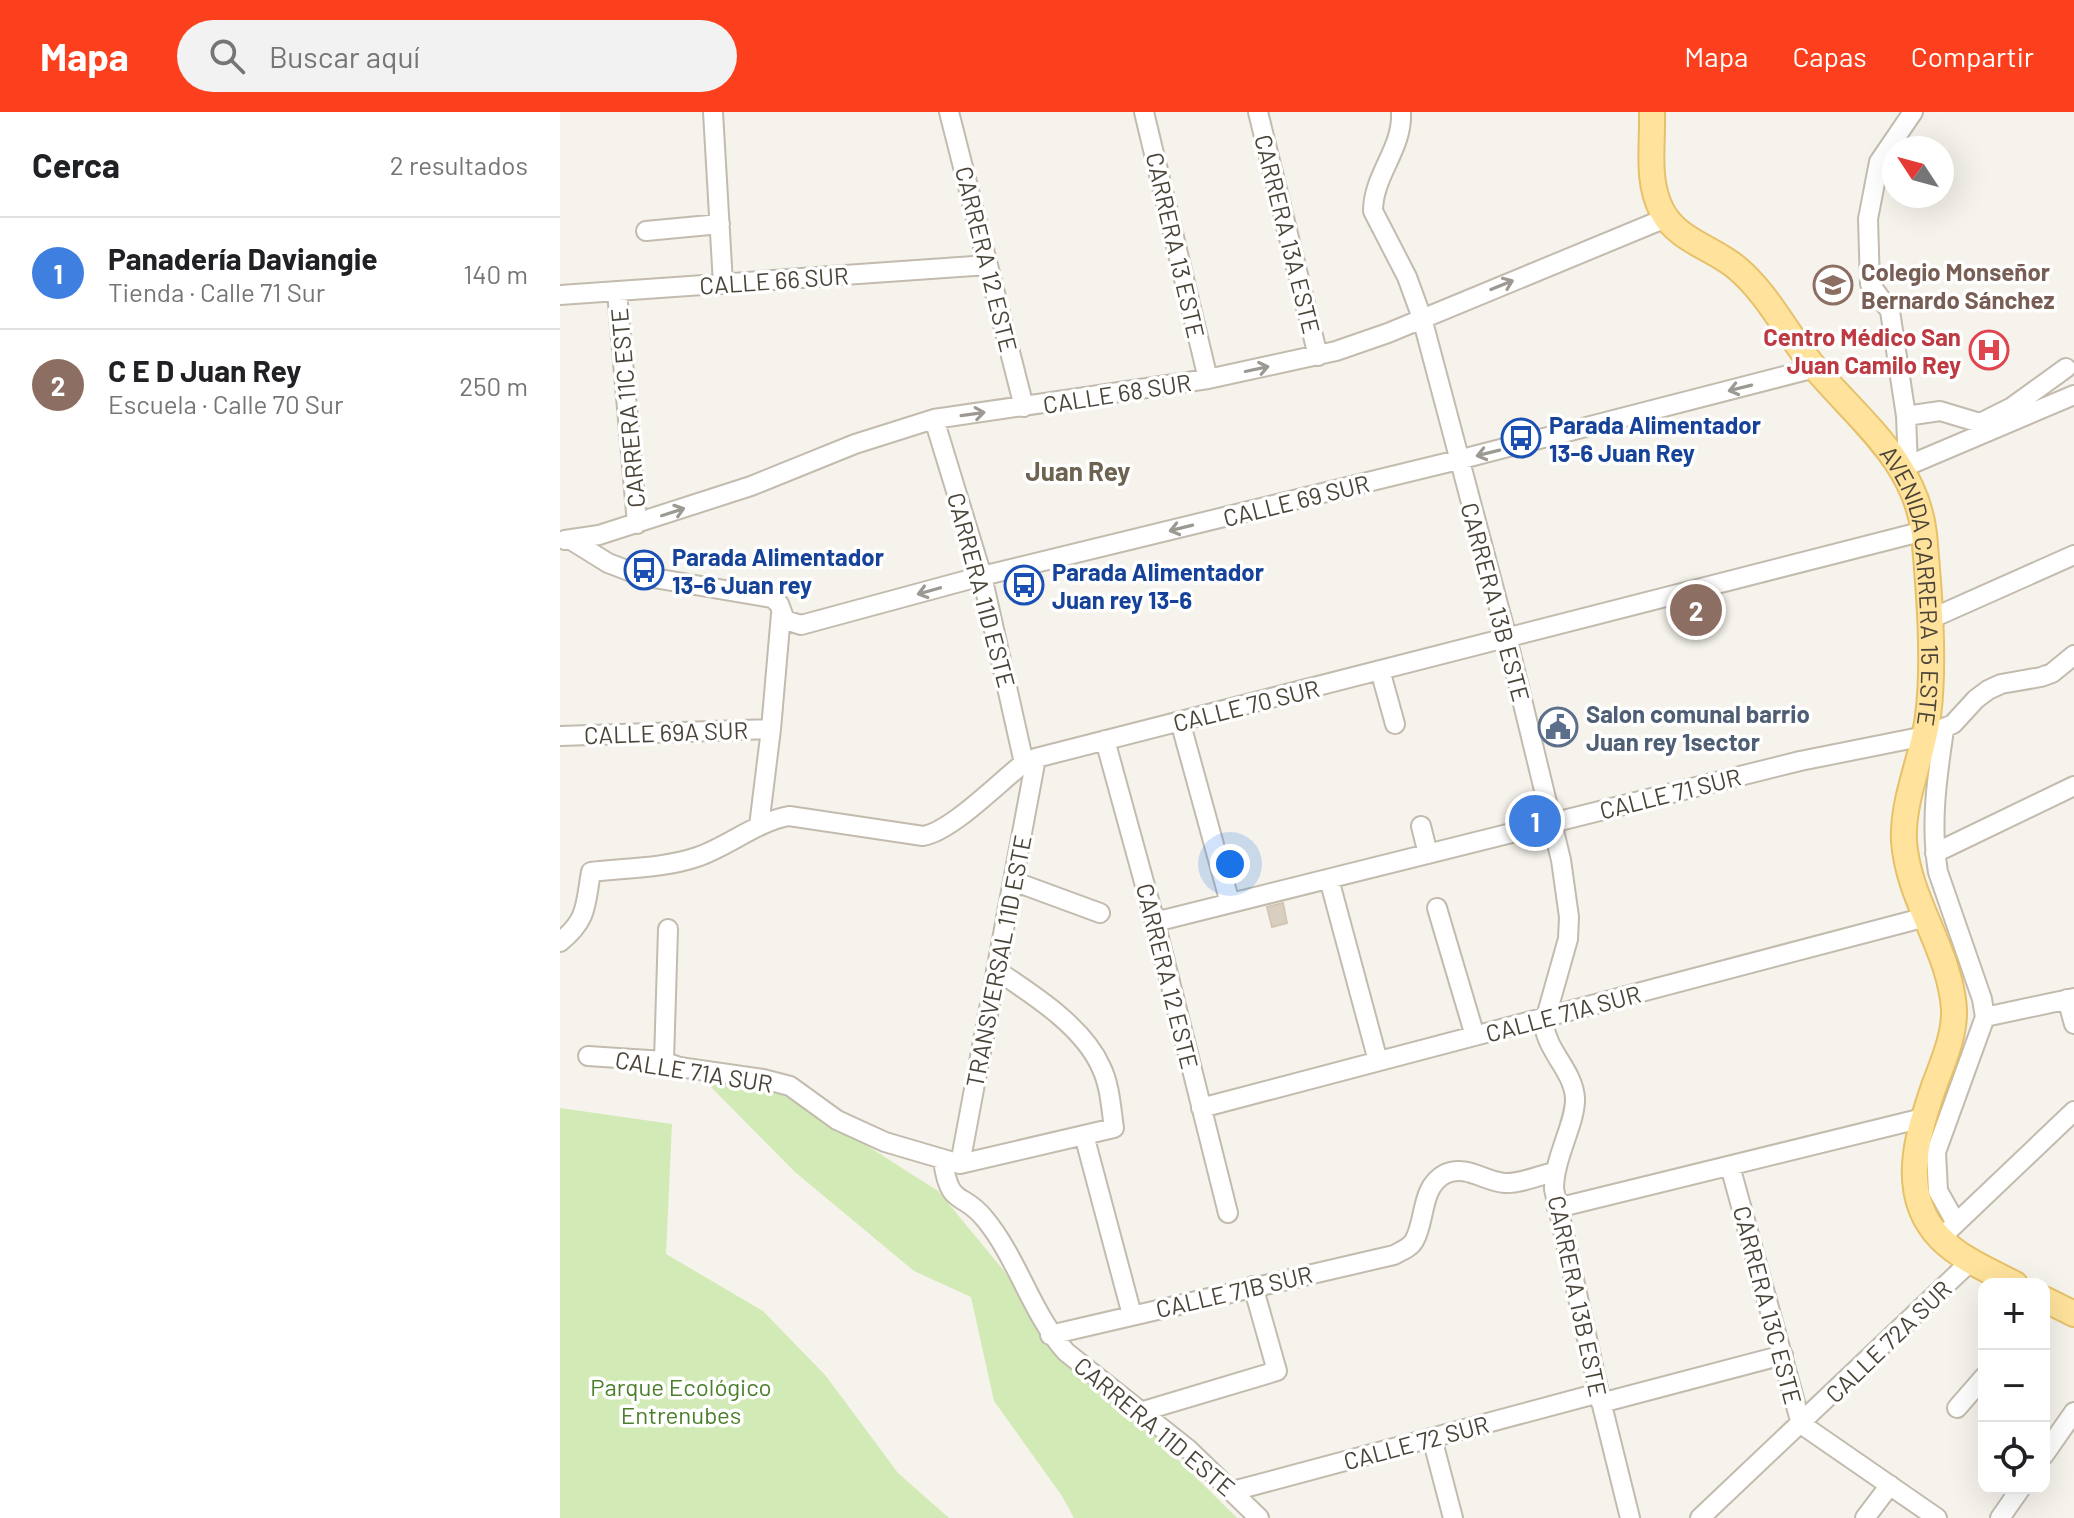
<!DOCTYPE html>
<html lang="es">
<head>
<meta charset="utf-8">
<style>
	body { margin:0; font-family:Barlow,sans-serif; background:#f2f2f2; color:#202124 }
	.controls { position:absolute; right:24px; bottom:24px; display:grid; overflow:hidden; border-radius:16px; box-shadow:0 8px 32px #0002 }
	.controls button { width:72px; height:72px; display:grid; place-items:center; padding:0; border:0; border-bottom:2px solid #e0e0e0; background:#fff; color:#202124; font:40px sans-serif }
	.compass { position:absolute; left:1322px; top:24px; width:72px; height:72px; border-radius:50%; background:#fff; box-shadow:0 8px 32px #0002; rotate:306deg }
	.you { position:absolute; left:670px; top:752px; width:28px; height:28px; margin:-20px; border:6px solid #fff; border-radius:50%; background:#1a73e8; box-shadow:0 0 0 12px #1a73e833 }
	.badge { display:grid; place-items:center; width:52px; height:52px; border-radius:50%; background:#fc3f1d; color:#fff; font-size:26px; font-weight:700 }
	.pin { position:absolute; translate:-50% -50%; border:4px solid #fff; box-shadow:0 2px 8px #0006 }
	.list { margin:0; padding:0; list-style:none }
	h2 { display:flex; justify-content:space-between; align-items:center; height:104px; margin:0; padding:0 32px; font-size:34px }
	h2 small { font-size:26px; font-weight:400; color:#757577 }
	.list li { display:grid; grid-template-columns:52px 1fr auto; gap:24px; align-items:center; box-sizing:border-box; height:112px; padding:0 32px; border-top:2px solid #e0e0e0 }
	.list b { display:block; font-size:30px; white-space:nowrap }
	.list p { margin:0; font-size:26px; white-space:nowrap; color:#757577 }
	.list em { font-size:26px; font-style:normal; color:#757577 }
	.icon { flex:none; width:44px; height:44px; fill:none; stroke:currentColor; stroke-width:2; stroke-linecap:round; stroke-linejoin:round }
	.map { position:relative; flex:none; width:1514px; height:1406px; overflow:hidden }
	header { display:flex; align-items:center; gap:48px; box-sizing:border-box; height:112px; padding:0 40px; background:#fc3f1d; color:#fff }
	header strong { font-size:38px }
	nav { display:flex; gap:44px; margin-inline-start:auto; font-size:28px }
	.search { width:560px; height:72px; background:#f2f2f2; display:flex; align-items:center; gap:20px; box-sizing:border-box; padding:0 28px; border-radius:44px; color:#757577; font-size:30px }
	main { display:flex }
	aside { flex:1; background:#fff }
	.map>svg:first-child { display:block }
	.green { fill:#d2eab5 }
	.building { fill:#d8cfc1; stroke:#d3c7b4; stroke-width:2 }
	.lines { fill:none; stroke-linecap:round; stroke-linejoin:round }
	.minor-casing { stroke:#c2bbae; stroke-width:22 }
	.major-casing { stroke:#e6c16a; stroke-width:28 }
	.minor { stroke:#fff; stroke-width:18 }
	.major { stroke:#ffe39c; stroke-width:24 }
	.oneway { stroke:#9c9892 }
	.labels { text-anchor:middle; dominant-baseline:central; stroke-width:7; stroke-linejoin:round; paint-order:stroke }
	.street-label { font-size:24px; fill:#4b4439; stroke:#fff }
	.education-label { font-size:24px; font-weight:bold; fill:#785e54; stroke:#fff; text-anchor:start }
	.health-label { font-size:24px; font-weight:bold; fill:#be3a42; stroke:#fff; text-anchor:end }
	.transit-label { font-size:24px; font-weight:bold; fill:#164399; stroke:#fff; text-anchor:start }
	.service-label { font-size:24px; font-weight:bold; fill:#4e5e75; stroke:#fff; text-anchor:start }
	.park-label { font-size:24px; fill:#4a7f2a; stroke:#fff }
	.neighbourhood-label { font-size:26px; font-weight:bold; fill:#6e6250; stroke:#fff }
</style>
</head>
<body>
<header>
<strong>Mapa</strong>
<div class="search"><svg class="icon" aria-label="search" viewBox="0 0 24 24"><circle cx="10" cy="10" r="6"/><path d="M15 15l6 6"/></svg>Buscar aquí</div>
<nav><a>Mapa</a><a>Capas</a><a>Compartir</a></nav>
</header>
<main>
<aside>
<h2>Cerca<small>2 resultados</small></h2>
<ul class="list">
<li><span class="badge" style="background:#3f7fe0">1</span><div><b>Panadería Daviangie</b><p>Tienda · Calle 71 Sur</p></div><em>140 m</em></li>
<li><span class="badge" style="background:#8d6e63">2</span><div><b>C E D Juan Rey</b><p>Escuela · Calle 70 Sur</p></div><em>250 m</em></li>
</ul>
</aside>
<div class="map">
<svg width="1514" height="1406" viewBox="0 0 1514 1406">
	<rect width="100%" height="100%" fill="#f6f3ec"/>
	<path class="green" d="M145 969 221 982 270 1010 378 1079 445 1160 489 1234 575 1305 677 1406H514L502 1384 434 1289 411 1185 354 1159 235 1060Z
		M0 996 112 1012 106 1142 203 1199 266 1264 338 1361 389 1406H0Z"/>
	<path class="building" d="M723 791 727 811 712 815 707 795Z"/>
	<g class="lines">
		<defs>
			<path id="minor" d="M153 0 163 172
				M389 0 464 295
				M584 0 648 267
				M698 0 758 244
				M841 0C843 37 813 63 813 99L847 165 862 206 947 526 1001 748 1009 805 1008 827 984 912C987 940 1013 958 1015 986 1016 1011 994 1045 994 1077L1039 1281 1070 1406
				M86 119 160 112
				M57 180 77 412
				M0 183 428 153
				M1346 304 1380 299 1420 311 1452 295 1506 256
				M374 307 422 464 464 651
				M1348 354 1346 304 1330 199 1310 172 1308 107 1319 50 1353 0
				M1342 356 1514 283
				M5 428 39 423 191 374 295 332 374 307 648 267 776 239 828 221 1106 106
				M11 428 48 451 82 464 212 486 219 492 225 508 241 513 422 464 898 348 1255 256
				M1368 508 1514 443
				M820 558 835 612
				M620 609 670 791
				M1384 618C1377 665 1370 712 1378 760L1422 887 1425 905 1376 1040 1378 1079 1396 1111
				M0 624 211 617
				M545 628 595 810 668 1101
				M199 714 211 617 221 502
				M861 714 868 742
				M1375 741 1514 674
				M769 767 818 949
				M453 769 540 801
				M877 796 915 924
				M595 810 1240 649 1365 624 1393 612 1416 587 1428 578 1441 572 1481 565 1492 561 1514 543
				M0 830C28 807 25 794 31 760 66 756 105 756 137 745 169 734 196 710 229 704L363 724C392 719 439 670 464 651L476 646 1364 419
				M1507 887 1514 912
				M1425 905 1514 886
				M28 944 104 949 119 955 203 967 230 974 277 1008 325 1030 400 1052 554 1016C551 996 550 973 541 955 523 914 472 882 436 858
				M104 949 108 817
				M641 996 1366 805
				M524 1023 572 1203
				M383 1049C390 1097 402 1078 425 1107 458 1147 471 1201 506 1240L628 1337 699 1406
				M400 1052 476 646
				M1170 1054 1241 1312 1377 1406
				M997 1096 1363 1006
				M1388 1119 1514 999
				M490 1223 834 1143C841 1139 850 1136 854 1129 866 1109 860 1075 885 1062 906 1052 925 1070 945 1071 960 1072 980 1063 994 1060
				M1041 1291 1223 1243
				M1397 1296 1424 1265
				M580 1300 717 1259 693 1174
				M872 1326 893 1406
				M1484 1343 1514 1300
				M673 1379 1039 1281
				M1140 1406 1411 1149
				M1305 1406 1330 1373
				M1440 1406 1461 1376"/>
			<g id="major">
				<path id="s1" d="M1092 0C1093 33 1086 69 1102 99 1117 128 1153 136 1177 156 1209 183 1228 224 1255 256 1299 308 1356 350 1364 422 1369 476 1375 550 1368 604 1363 645 1342 687 1344 729 1348 788 1390 838 1394 897 1395 923 1383 950 1374 974 1357 1024 1338 1083 1381 1127 1401 1147 1430 1159 1455 1172"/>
				<path d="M1484 1187 1514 1202"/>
			</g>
		</defs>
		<use href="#minor" class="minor-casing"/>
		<use href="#major" class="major-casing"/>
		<use href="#minor" class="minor"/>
		<use href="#major" class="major"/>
	</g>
	<defs><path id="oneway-shaft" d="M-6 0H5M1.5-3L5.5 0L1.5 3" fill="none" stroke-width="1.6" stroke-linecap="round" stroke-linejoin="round" transform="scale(2)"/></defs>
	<g class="oneway">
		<use href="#oneway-shaft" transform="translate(942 173) rotate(-22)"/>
		<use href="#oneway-shaft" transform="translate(697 257) rotate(-12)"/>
		<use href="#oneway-shaft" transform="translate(1180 276) rotate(166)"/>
		<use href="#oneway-shaft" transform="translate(413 302) rotate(-8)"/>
		<use href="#oneway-shaft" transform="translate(928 341) rotate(166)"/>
		<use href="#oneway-shaft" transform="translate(113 400) rotate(-18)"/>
		<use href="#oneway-shaft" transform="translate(621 416) rotate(166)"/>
		<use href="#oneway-shaft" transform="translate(369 479) rotate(164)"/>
	</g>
	<defs>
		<symbol id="school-ring" viewBox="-11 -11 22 22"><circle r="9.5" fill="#fff" stroke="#8d6e63" stroke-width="1.5"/><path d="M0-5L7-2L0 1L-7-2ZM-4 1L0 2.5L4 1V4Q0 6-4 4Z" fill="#8d6e63"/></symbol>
		<symbol id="hospital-ring" viewBox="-11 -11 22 22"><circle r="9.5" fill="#fff" stroke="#e0444e" stroke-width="1.5"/><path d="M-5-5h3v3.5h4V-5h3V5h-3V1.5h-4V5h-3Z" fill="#e0444e"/></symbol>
		<symbol id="bus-ring" viewBox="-11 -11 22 22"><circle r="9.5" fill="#fff" stroke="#1a4fb4" stroke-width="1.5"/><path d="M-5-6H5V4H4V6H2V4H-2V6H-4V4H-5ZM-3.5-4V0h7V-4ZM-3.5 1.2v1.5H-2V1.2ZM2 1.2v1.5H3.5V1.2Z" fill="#1a4fb4"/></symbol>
		<symbol id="civic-ring" viewBox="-11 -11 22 22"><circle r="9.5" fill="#fff" stroke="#5c6f8a" stroke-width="1.5"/><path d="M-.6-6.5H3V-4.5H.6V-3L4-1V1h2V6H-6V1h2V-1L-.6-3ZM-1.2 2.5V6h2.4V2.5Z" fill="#5c6f8a"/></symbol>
	</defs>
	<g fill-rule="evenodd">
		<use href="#school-ring" x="1251" y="151" width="44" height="44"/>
		<use href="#hospital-ring" x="1407" y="216" width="44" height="44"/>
		<use href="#bus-ring" x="939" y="304" width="44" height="44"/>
		<use href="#bus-ring" x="62" y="436" width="44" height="44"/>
		<use href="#bus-ring" x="442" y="451" width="44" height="44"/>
		<use href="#civic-ring" x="976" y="593" width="44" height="44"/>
	</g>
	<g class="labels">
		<g class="street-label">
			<text transform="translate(728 122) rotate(76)">CARRERA 13A ESTE</text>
			<text transform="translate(616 133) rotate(77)">CARRERA 13 ESTE</text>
			<text transform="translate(427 147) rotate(76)">CARRERA 12 ESTE</text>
			<text transform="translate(214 168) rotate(-4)">CALLE 66 SUR</text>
			<text transform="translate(557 281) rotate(-9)">CALLE 68 SUR</text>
			<text transform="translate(67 296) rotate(-95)">CARRERA 11C ESTE</text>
			<text transform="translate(736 388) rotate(-14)">CALLE 69 SUR</text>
			<text stroke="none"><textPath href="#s1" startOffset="574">AVENIDA CARRERA 15 ESTE</textPath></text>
			<text transform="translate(422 478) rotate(75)">CARRERA 11D ESTE</text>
			<text transform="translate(936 490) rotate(75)">CARRERA 13B ESTE</text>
			<text transform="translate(686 593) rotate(-14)">CALLE 70 SUR</text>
			<text transform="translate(106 620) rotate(-2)">CALLE 69A SUR</text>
			<text transform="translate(1110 681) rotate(-14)">CALLE 71 SUR</text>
			<text transform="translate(438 849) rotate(-79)">TRANSVERSAL 11D ESTE</text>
			<text transform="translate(608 864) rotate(76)">CARRERA 12 ESTE</text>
			<text transform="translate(1003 901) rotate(-15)">CALLE 71A SUR</text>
			<text transform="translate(134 959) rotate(9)">CALLE 71A SUR</text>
			<text transform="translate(674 1179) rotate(-13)">CALLE 71B SUR</text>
			<text transform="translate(1018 1184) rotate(78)">CARRERA 13B ESTE</text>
			<text transform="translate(1208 1193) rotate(75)">CARRERA 13C ESTE</text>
			<text transform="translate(1328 1229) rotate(-44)">CALLE 72A SUR</text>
			<text transform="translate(595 1314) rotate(40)">CARRERA 11D ESTE</text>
			<text transform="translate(856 1330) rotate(-15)">CALLE 72 SUR</text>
		</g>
		<g class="education-label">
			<text x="1301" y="159">Colegio Monseñor<tspan x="1301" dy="28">Bernardo Sánchez</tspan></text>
		</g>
		<g class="health-label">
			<text x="1401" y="224">Centro Médico San<tspan x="1401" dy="28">Juan Camilo Rey</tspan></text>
		</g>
		<g class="transit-label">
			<text x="989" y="312">Parada Alimentador<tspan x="989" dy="28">13-6 Juan Rey</tspan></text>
			<text x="112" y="444">Parada Alimentador<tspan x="112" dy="28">13-6 Juan rey</tspan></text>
			<text x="492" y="459">Parada Alimentador<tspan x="492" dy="28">Juan rey 13-6</tspan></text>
		</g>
		<g class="service-label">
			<text x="1026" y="601">Salon comunal barrio<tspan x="1026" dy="28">Juan rey 1sector</tspan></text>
		</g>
		<g class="park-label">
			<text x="121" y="1274">Parque Ecológico<tspan x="121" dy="28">Entrenubes</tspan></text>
		</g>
		<g class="neighbourhood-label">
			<text x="518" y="358">Juan Rey</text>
		</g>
	</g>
</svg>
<div class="controls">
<button>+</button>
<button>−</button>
<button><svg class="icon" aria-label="locate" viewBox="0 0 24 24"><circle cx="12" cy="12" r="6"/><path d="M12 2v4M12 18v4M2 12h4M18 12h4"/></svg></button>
</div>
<svg class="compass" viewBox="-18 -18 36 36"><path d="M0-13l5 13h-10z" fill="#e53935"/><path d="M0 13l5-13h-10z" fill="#757577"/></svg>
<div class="you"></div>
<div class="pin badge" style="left:975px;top:709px;background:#3f7fe0">1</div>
<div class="pin badge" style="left:1136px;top:498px;background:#8d6e63">2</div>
</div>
</main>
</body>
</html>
